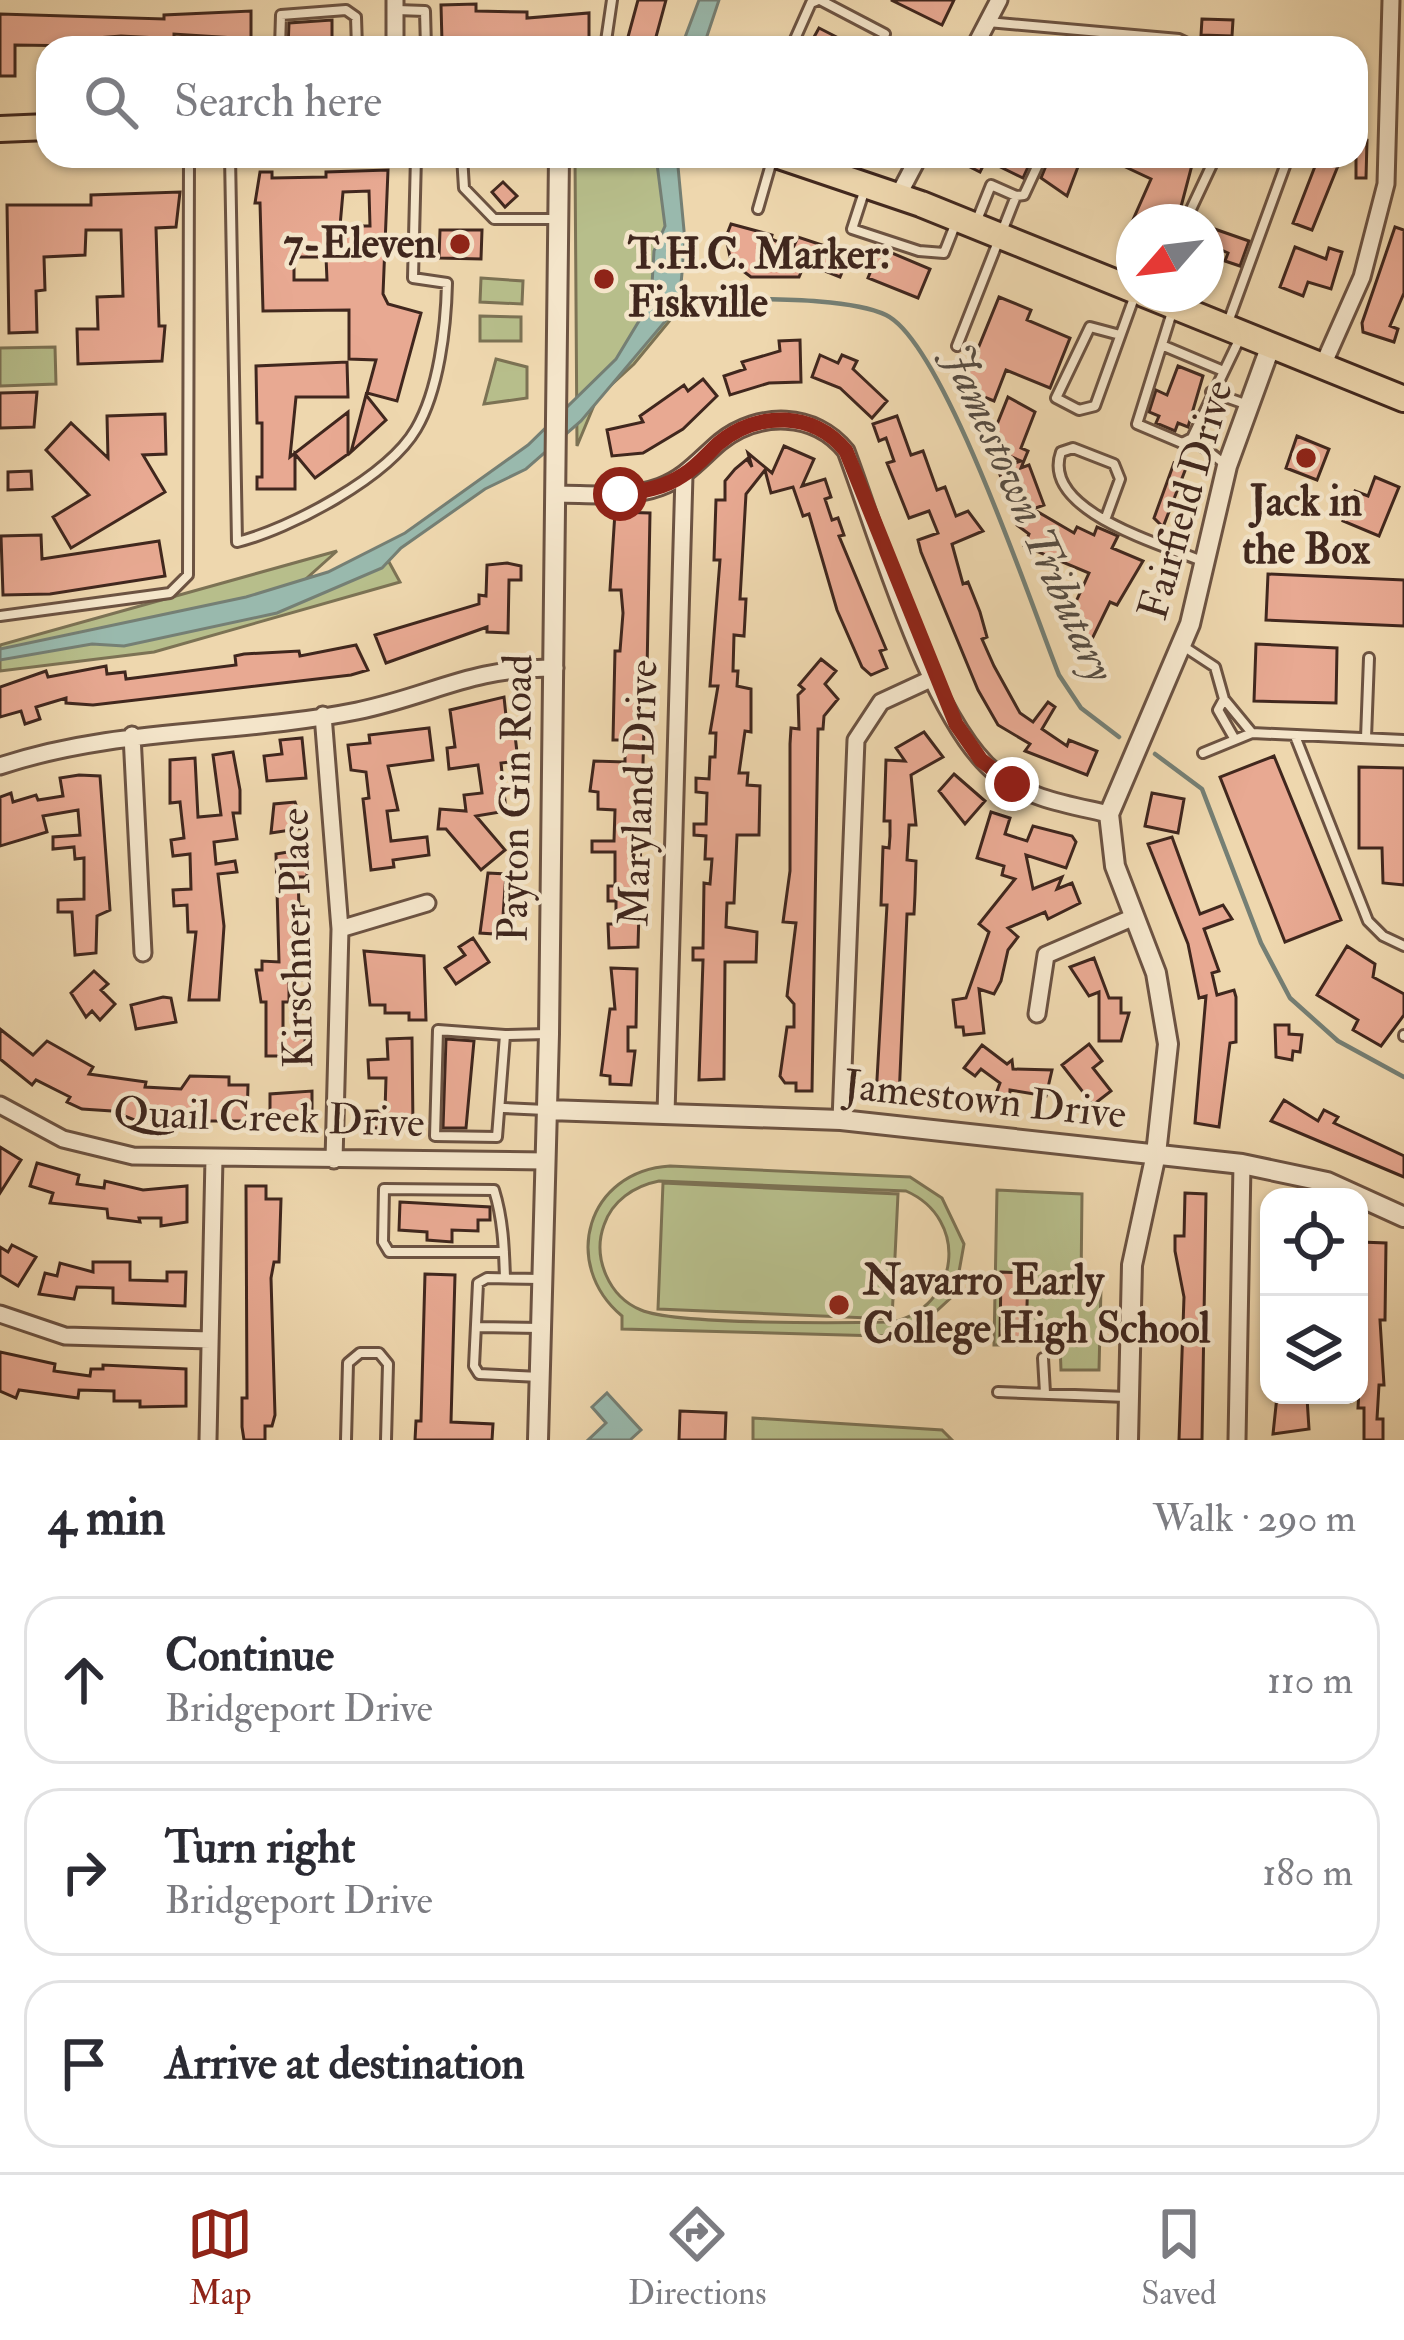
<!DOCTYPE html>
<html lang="en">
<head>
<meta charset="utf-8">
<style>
	body { margin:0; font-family:"IM FELL Double Pica",serif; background:#f7f7f7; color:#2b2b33 }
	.controls { position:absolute; right:36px; bottom:36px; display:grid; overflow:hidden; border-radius:24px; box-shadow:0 3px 9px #0004 }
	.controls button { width:108px; height:108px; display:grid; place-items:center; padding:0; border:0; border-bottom:3px solid #e1e1e2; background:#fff; color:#2b2b33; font:60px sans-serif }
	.compass { position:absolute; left:1116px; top:204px; width:108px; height:108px; border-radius:50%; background:#fff; box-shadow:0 3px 9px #0004; rotate:242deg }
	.stop { position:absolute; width:36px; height:36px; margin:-27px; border:9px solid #8f2418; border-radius:50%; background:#fff }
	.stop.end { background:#8f2418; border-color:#fff; box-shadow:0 3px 12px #0008 }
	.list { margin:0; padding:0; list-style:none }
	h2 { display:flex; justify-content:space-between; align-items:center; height:156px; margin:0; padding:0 48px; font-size:51px }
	h2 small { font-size:39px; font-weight:400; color:#7c7c81 }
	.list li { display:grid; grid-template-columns:78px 1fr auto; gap:36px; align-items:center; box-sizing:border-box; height:168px; margin:0 24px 24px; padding:0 24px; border:3px solid #e1e1e2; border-radius:36px }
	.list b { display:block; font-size:45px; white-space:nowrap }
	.list p { margin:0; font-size:39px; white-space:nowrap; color:#7c7c81 }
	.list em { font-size:39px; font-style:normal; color:#7c7c81 }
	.icon { flex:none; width:66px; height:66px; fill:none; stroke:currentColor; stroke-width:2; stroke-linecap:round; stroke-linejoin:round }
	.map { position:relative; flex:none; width:1404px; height:1440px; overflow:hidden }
	.search { position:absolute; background:#fff; box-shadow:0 3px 9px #0004; left:36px; right:36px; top:36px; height:132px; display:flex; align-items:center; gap:30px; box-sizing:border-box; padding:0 42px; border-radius:36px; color:#7c7c81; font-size:45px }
	.sheet { height:732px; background:#fff }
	nav { display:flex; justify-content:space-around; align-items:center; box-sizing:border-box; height:168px; border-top:3px solid #e1e1e2; background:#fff; font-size:33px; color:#7c7c81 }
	nav a { display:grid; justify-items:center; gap:6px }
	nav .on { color:#8f2418 }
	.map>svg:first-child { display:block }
	.green { fill:#b7be8b; stroke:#7c7254; stroke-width:3; fill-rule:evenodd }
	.water { fill:#99b9ad; stroke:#757f74; stroke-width:3 }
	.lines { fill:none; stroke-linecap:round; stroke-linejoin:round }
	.stream { stroke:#757f74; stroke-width:4.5 }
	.building { fill:#e8a992; stroke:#40271e; stroke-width:3; fill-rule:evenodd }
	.service-casing { stroke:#6c5342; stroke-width:14 }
	.minor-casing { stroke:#6c5342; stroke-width:21 }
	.tertiary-casing { stroke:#6c5342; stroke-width:24 }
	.primary-casing { stroke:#40271e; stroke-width:30 }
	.service { stroke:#f4e5ca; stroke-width:8 }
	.minor { stroke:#f4e5ca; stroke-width:15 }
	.tertiary { stroke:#f4e5ca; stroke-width:18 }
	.primary { stroke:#eed7ae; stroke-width:24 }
	.route { stroke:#8f2418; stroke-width:15 }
	.poi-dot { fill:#8f2418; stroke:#f4e5ca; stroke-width:4.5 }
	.labels { text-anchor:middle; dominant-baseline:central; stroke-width:9; stroke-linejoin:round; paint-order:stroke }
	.poi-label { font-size:42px; font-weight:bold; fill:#40271e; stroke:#f4e5ca; text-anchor:start }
	.street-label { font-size:42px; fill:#40271e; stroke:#f4e5ca }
	.water-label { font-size:45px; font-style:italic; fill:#564c42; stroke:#f4e5ca }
</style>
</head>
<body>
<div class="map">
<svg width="1404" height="1440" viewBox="0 0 1404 1440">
	<rect width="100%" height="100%" fill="#eed7ae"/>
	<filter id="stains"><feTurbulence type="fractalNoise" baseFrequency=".00167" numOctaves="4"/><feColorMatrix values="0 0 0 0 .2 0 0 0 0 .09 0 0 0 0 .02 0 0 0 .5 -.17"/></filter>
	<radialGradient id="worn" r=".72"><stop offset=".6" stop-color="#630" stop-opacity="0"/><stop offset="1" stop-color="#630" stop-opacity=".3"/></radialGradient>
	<path class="green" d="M575 156H666L681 222V307L634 364 597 398 577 446Z
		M481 278 523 281 522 304 480 302Z
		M480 316 521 317V341H480Z
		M55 347 56 384 0 386V348Z
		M496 359 527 367V398L484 404Z
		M337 551 307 578 389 562 400 582 154 652 0 671V645Z
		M670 1166 910 1177 942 1198 964 1244 955 1294 918 1328 881 1336 622 1329V1316C560 1264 587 1171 670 1166ZM659 1181 906 1191C970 1219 960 1307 892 1322 847 1323 676 1325 641 1310 609 1297 592 1258 604 1225 612 1201 634 1186 659 1181Z
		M663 1183 898 1194 892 1319 658 1309Z
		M997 1190 1082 1194 1081 1285 1101 1287 1099 1370H1061L1060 1345H994Z
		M753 1418 942 1430 952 1440H753Z"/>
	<path class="water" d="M699 0H719L703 48H681Z
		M656 156H677L685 241 679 305 581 421 526 469 485 489 401 548 382 568 277 613 124 646 92 644 0 660V649L246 597 328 572 405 533 528 445 616 359 651 301 654 251 665 226Z
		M607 1393 641 1430 630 1440H588L606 1423 592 1407Z"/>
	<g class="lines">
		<path class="stream" d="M677 297C731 301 842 294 886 315 944 343 1031 605 1059 675L1081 708 1119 737
			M1155 754 1202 789 1261 943 1290 998 1338 1041 1404 1077"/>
	</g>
	<path class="building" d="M638 0H666L653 48H625Z
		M891 0H954L942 25Z
		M476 4V11L527 12V18L589 13V45L442 42 441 5Z
		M251 11V39L174 34V45H157V38L121 36 85 39V46L15 45V76H0V14L164 19V15Z
		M1202 19 1233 20 1232 36 1201 35Z
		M332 20V48H288L289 23Z
		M819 28 858 48H808Z
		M1356 135 1367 140 1366 178H1356Z
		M948 156H1033L1023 178 986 160 980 172Z
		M1050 156H1082L1067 196 1041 178Z
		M1102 156H1181L1192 165 1177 222H1132L1151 179Z
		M1319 156H1342L1312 230 1293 223Z
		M388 170 383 294 388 304 421 313 397 401 367 393 376 360 349 359V310L263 311 260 203H255L260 172H272V178L326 177V172ZM369 191 370 226H340L343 192ZM294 257H326L327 280H294Z
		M503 182 517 196 505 207 492 192Z
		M180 192 176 227 156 228 159 326H165L162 361 78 364 77 329H98L97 297 123 296 121 230H86L85 255 44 257 45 290 36 291 37 332 9 333 7 205H91V195Z
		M731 224 772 235 771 239 793 248 798 237 831 248 834 261 845 265 840 277 805 263 799 277H751L731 262 726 237Z
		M1206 226 1249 241 1240 266 1225 261 1228 253 1206 243Z
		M1395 227 1404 230V293L1390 326 1398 329 1394 342 1363 332 1362 323Z
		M440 230H482L481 259 439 258Z
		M1295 247 1326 259 1329 248 1342 252 1331 289 1308 282 1303 296 1280 287Z
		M880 248 930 269 918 298 868 278Z
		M999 297 1031 310 1027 320 1070 338 1050 388 1006 370 994 401 962 388Z
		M800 340 801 382 769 383 730 395 724 376 745 369 742 362 780 351 779 341Z
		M820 355 838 363 842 355 857 361 853 369 887 401 872 418 840 388 812 377Z
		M347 362 348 397H296L290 457 348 412V454L315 478 295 454V489H257V477H262V423H257L256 366Z
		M1178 366 1203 376 1188 427 1178 423 1175 431 1156 423 1159 416 1149 412 1156 390 1167 395Z
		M703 379 717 396 683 429 643 453 612 456 607 430 643 422 640 416 684 385 688 391Z
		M37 392 34 427 0 428V393Z
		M366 395 386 420 351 452Z
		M1008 397 1035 412 1021 448 1028 451 1021 468 1029 465 1044 505 1033 509 1074 533 1077 527 1094 535 1097 527 1118 536 1112 548 1143 561 1117 605 1110 602 1092 639 1065 626 1089 573 1024 546 1029 534 1017 525 998 469 1021 461 988 447Z
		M165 414 166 454 143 455 165 492 71 548 53 517 89 495 46 450 71 423 108 458 107 416Z
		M897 416 911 455 923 451 937 490 945 487 956 516 968 511 983 531 952 544 963 584 968 582 980 612 987 637 982 639 994 666 1020 713 1033 722 1048 702 1055 707 1042 729 1067 746 1069 740 1097 751 1087 775 1025 751 1030 744 998 725 978 690 921 552 918 540 938 533 929 511 909 518 887 463 894 461 886 438 879 441 873 424Z
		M1297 436 1329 449 1317 480 1286 468Z
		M784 446 814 459 802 486 825 479 831 497 825 499 832 520 838 518 844 535 839 536 886 649 880 651 887 668 871 675 862 667 837 610 809 514 803 516 793 487 771 493 765 470 746 494 740 599H746L744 636 734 635 733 671H738L737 686 751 689V732L745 731 739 773H748L747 785 760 786 759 835H737L734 903H727L726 927 757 932 756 962H725L724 1079 699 1080 703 960H693V948H703L704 883 710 884 712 859H705L706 836 694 835V824H706L707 793 696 792V778L709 779 710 757H715L716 733H710L718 686H710L720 560H714L716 500H725V481L735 469 747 459 752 467 748 453 772 473Z
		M1174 463 1186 468 1163 527 1154 518Z
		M31 471 32 489 8 490V472Z
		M1375 477 1399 487 1379 536 1343 521 1355 491 1368 496Z
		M615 512 650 513 647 672 645 696H638V720L644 727 638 947 609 948 608 924H616V901H608V886H615V852H592V841H614L615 810 598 809V792L590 791 594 761 625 762V740H613L615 651H620L623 613 621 590H610Z
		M41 535 42 559 159 541 165 576 50 594 3 595 1 536Z
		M507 563 521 566V580H509L508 633 487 632V627L386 663 375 635 479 604V595L486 596 487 565Z
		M1268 574 1404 580V626L1266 620Z
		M1256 644 1337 648 1336 703 1254 701Z
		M356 645 368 670 351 675 93 705 66 703V698L36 707 40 719 25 724 21 711 0 717V687L46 671 48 677 106 666 107 674 125 672 126 679 236 665 235 656 244 654 299 651 300 656Z
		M821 659 836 671 825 684 838 699 824 716 823 729H818L812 1091H796V1083H785L780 1076 787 1027H794V1004L787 996 796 923 783 922 790 871V744L791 728 799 729 798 695 804 689 799 685Z
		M504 697 508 735H515L518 761 501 763 506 811 476 816 505 850 481 870 446 829H438L440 809 466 811 464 795 482 793 478 765 449 769 447 748 455 747 450 710Z
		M429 728 433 760 388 766 398 810 387 811 391 841 427 837 429 855 393 860 394 867 371 870 363 799 369 798 366 772 351 770 348 745 370 743 369 735Z
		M924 732 943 757 911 775 916 825H909L907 860 916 861 915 894 914 914H907L899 1098 876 1097 887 905H881L883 847 889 848 890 836V821H884L886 760 905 761 896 748Z
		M302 738 306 778 267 781 264 756 282 754 280 740Z
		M233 752 240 790V813H233L237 839 214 842 216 864 235 861 237 872 218 874 224 926 219 1000H189L196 932H188L187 905 174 906 173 890 191 889 190 854 173 856 171 840 184 838 180 802 170 803V760L195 758 198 817 221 815 213 755Z
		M1274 756 1341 920 1285 942 1220 777Z
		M1359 767 1404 768V885L1383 883 1382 848H1359Z
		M954 774 985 801 965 824 939 791Z
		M79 775 100 776 110 910 97 916 96 953 75 955 72 912H58V900L84 899V858L75 859 74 847 53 849V837L80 835 78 810 43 816 47 832 0 846V797L11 793 13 802 36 795 38 800 63 796 60 778Z
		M1152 793 1184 799 1178 833 1145 826Z
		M295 802 304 828 271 833 274 804Z
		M991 812 1010 818 1005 834 1027 841 1033 826 1072 836 1076 842 1066 868 1026 855 1033 889 1062 877 1057 889 1072 883 1080 903 1048 919 1045 912 1008 928 1018 937 1008 950 1001 981 994 994 979 989 984 1033 964 1035 963 1027H956L953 1000 966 998 989 932 979 924 1015 879 1002 875 1004 866 977 858Z
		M1172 837 1200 914 1223 905 1232 919 1204 929 1219 971 1212 973 1217 995 1234 990 1236 997V1042L1230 1043 1219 1127 1195 1123 1206 996 1199 998 1188 944 1148 844Z
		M306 849 307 877H298L299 907H307V980H289V1002H283V1033H305V1056H266V1002H261L256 970H262V961L279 962 276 854Z
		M488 873 506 874 503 916H510L509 935 480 933Z
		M473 938 489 962 456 984 445 968 465 955 459 947Z
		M1347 946 1375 964 1373 977 1404 994V1015L1381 1046 1353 1030 1358 1020 1317 995Z
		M364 951 424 956 426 1020H409V1013H385V1005H370Z
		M1094 958 1109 998H1121V1013H1129L1121 1041H1099V992L1089 996 1070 967Z
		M611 968 637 969 636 1027H628V1051H635L631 1085 610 1084V1076L601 1075 610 1009H615Z
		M94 971 108 984 101 990 115 1004 100 1020 92 1011 86 1017 71 993Z
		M163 997 171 998 176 1022 136 1029 131 1005Z
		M1275 1025H1289V1034L1302 1035 1300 1052 1293 1051 1292 1060 1276 1057Z
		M0 1029 33 1055 47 1041 93 1067 89 1074 146 1082 145 1087 181 1089 190 1076 229 1077V1085H248L247 1121H137L112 1111 82 1109 67 1102 70 1097 36 1080 32 1085 0 1059Z
		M412 1038 413 1128H368L367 1111H385L386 1078H369L368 1060 388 1059 387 1039Z
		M446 1039 474 1041 466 1128H443Z
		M1089 1044 1102 1061 1093 1068 1111 1091 1093 1105 1062 1065Z
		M982 1045 1007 1064 1012 1060 1013 1069 1052 1070 1046 1096 1010 1090 1009 1109 993 1102 1000 1083 981 1069 975 1076 964 1068Z
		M312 1091V1125L270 1122V1094Z
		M1284 1100 1318 1121 1324 1110 1338 1117 1334 1123 1404 1156V1177L1271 1121Z
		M0 1147 21 1160 0 1193Z
		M37 1163 79 1175 77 1184 104 1188 105 1181 143 1190 187 1186V1222L161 1226V1218H139L140 1222 108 1218 107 1209 50 1203 53 1193 30 1186Z
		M246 1186H266V1199H281L279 1262H274L271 1278 275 1415 272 1426H265V1440H244L242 1427V1398H247Z
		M1185 1193 1206 1194 1202 1440H1179L1184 1297 1175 1251V1236H1184Z
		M400 1202 490 1207V1220H478V1231L452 1230V1242L427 1240V1232L399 1230Z
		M1360 1242 1386 1243 1385 1320H1380L1384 1385H1379L1377 1419H1383V1440H1364V1408H1358L1364 1301 1359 1300Z
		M12 1245 36 1257 18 1286 0 1275V1247L8 1252Z
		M93 1262H130V1280L167 1281V1272H186L185 1306 113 1303V1288L77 1287 74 1299 39 1294 45 1273 57 1276 60 1263 93 1272Z
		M1001 1272 1028 1273 1026 1338H1000Z
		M425 1274 455 1275 451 1422 493 1424 492 1440H415L416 1421H421Z
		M0 1352 55 1364 54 1371 90 1376 91 1369H103V1365L186 1369V1406L140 1407V1401H114V1391L79 1390 78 1398 19 1390 16 1398 0 1391Z
		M1277 1396 1307 1398 1309 1429 1273 1434Z
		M680 1411 726 1413 725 1440H679Z"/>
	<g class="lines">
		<defs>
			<path id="service" d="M820 0 885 34
				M397 10 425 11 426 48
				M988 22 1179 39 1198 48
				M910 44 918 48
				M280 48 281 15 346 10 356 17 357 48
				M605 48 612 0
				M791 48 811 3 818 0
				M230 156 237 542C290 529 388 477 416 429 439 390 446 327 447 283L413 278 416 156
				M462 156 464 188 494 219H555
				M864 192 852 229 919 251 944 253 955 225
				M1016 196 1024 195 1042 156
				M758 209 773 157
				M1185 222 1216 156
				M1123 277 1134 262
				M1173 309 1137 424 1182 443 1192 438 1239 340
				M1227 325 1285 166
				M1120 335 1090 327 1056 398 1079 410 1095 406 1135 295
				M957 346 1016 196 991 185 977 220
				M1164 346 1221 370
				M1211 392 1248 405
				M1192 438 1227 466
				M1105 520 1120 479 1114 464 1073 448 1061 452C1040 511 1162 544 1204 562
				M0 616 170 593 188 575 189 156
				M1183 646 1215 667 1224 699
				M1295 736 1368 921 1383 936 1404 946
				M1234 738 1218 710 1224 699 1252 733
				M1366 738 1369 658
				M1203 753 1252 733 1404 740
				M505 1035 438 1030 435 1136 497 1137 505 1035 547 1034
				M1404 1035V1036
				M504 1108 546 1110
				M504 1252H389L383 1242 384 1189 494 1190C503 1219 504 1247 505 1278
				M477 1327 540 1328
				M1043 1358 1045 1393
				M540 1377 479 1374 474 1366 478 1283 487 1278 541 1279
				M998 1392 1127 1397
				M346 1440 348 1363 360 1353H379L388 1364 386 1440"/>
			<path id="minor" d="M395 48V0
				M974 48 999 0
				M898 196 919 156
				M1323 365 1362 277 1386 184 1391 0
				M556 494C590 494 628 499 660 487 685 478 700 459 720 442 759 411 815 412 846 451 877 533 931 723 997 774 1028 799 1071 805 1109 814
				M323 715 340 929 334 1160
				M132 735 143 953
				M0 766C117 727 238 735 357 711 434 695 468 668 555 668
				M340 929 427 903
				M1037 1014 1046 955 1134 917
				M0 1105 63 1139 133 1156 546 1161
				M666 1114 684 475
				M841 1120 856 740 881 702 933 678
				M0 1314 65 1336 210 1340
				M208 1440 214 1158
				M1237 1440 1242 1164"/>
			<path id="tertiary" d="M548 1110 841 1120 1242 1164 1327 1182 1404 1217
				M538 1440 549 1034 559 156
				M1128 1440 1132 1265 1156 1154 1168 1044 1156 973 1115 866 1109 814 1190 624 1227 466 1271 345"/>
			<path id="primary" d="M0 129 48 127
				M779 156 921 204 1134 290
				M1144 294 1404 399"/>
		</defs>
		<use href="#service" class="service-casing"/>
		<use href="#minor" class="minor-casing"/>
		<use href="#tertiary" class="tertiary-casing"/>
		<use href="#primary" class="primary-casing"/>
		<use href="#service" class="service"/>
		<use href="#minor" class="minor"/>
		<use href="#tertiary" class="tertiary"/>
		<use href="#primary" class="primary"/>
	</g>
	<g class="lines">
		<path class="route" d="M620 494C642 492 664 488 683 475 697 467 707 454 719 443 758 411 814 411 846 451L956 724 981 760 1012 784"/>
	</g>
	<g class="poi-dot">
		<circle cx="460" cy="244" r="12"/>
		<circle cx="604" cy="279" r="12"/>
		<circle cx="1306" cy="458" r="12"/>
		<circle cx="839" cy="1305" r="12"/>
	</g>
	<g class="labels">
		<g class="poi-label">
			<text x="436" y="244" text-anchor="end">7-Eleven</text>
			<text x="628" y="255">T.H.C. Marker:<tspan x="628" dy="48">Fiskville</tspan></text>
			<text x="1306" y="502" text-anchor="middle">Jack in<tspan x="1306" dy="48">the Box</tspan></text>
			<text x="863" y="1281">Navarro Early<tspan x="863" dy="48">College High School</tspan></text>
		</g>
		<g class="street-label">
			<text transform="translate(1186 500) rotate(-74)">Fairfield Drive</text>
			<text transform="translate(639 793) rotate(-88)">Maryland Drive</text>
			<text transform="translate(516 798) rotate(-89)">Payton Gin Road</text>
			<text transform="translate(297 938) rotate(-91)">Kirschner Place</text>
			<text transform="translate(985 1100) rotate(6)">Jamestown Drive</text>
			<text transform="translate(269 1118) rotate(2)">Quail Creek Drive</text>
		</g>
		<g class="water-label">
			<text transform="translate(1028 513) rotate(66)">Jamestown Tributary</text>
		</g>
	</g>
	<rect width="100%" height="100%" filter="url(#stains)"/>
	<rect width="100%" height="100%" fill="url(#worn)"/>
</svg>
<div class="controls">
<button><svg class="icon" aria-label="locate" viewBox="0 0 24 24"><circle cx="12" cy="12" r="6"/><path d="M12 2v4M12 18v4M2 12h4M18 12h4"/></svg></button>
<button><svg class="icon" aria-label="layers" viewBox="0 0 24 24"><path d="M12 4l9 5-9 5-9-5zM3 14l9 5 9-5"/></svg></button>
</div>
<svg class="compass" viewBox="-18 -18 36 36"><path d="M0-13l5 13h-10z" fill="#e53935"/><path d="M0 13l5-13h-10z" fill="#7c7c81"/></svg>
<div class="stop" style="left:620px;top:494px"></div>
<div class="stop end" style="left:1012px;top:784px"></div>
<div class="search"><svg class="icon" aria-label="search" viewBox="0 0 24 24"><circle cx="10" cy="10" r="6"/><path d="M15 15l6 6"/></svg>Search here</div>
</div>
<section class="sheet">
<h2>4 min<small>Walk · 290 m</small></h2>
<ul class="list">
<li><svg class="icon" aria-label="ahead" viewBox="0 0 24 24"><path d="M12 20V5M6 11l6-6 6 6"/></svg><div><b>Continue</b><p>Bridgeport Drive</p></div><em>110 m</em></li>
<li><svg class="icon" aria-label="right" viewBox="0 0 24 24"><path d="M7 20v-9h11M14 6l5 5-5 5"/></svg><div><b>Turn right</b><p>Bridgeport Drive</p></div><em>180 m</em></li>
<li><svg class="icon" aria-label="arrive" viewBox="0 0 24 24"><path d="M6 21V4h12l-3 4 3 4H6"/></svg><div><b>Arrive at destination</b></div></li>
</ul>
</section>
<nav>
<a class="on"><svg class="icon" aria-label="map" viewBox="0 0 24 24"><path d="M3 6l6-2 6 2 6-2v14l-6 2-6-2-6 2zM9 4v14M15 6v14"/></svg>Map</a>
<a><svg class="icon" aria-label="directions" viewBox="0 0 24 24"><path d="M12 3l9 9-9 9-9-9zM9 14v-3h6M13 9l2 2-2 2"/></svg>Directions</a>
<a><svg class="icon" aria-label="saved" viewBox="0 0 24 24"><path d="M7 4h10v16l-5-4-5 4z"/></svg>Saved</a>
</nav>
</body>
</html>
